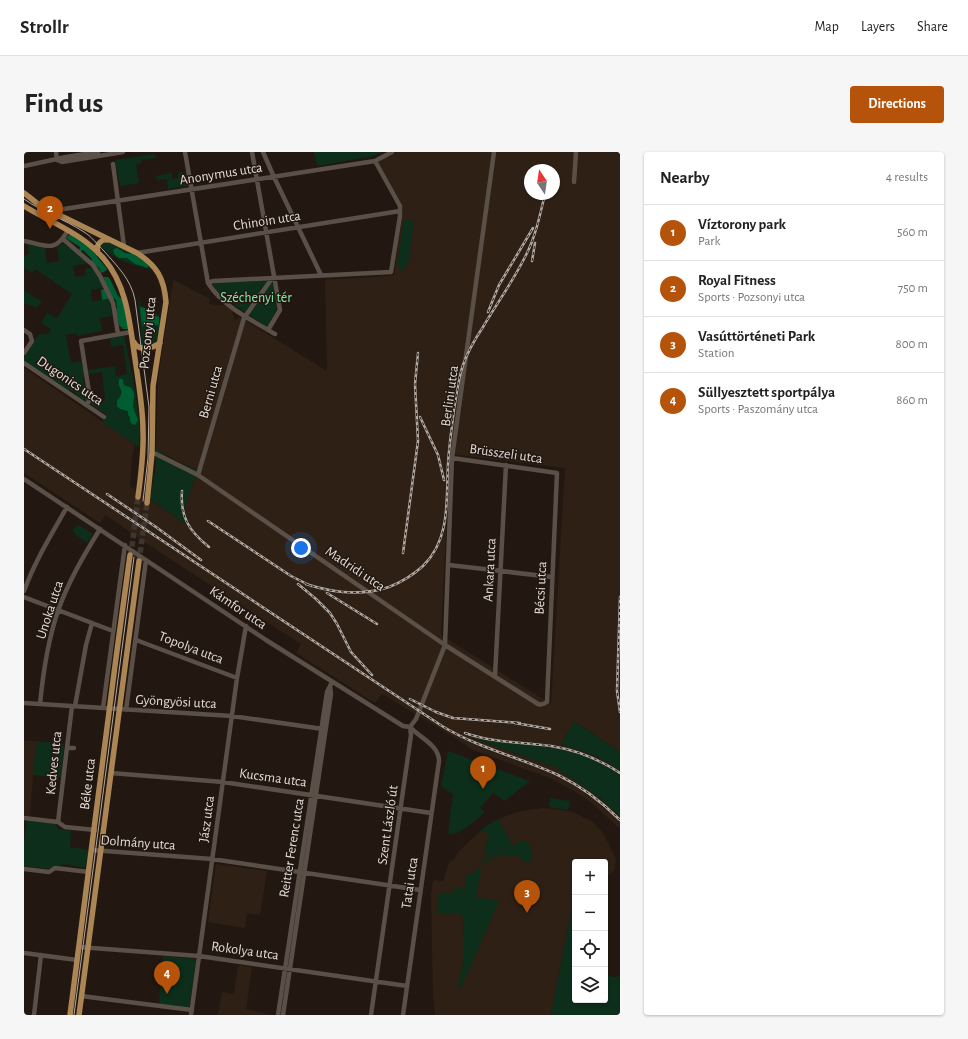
<!DOCTYPE html>
<html lang="en">
<head>
<meta charset="utf-8">
<style>
	body { margin:0; font-family:"Alegreya Sans",sans-serif; background:#f6f6f6; color:#222 }
	.controls { position:absolute; right:12px; bottom:12px; display:grid; overflow:hidden; border-radius:4px; box-shadow:0 1px 3px #0004 }
	.controls button { width:36px; height:36px; display:grid; place-items:center; padding:0; border:0; border-bottom:1px solid #e0e0e0; background:#fff; color:#222; font:20px sans-serif }
	.compass { position:absolute; left:500px; top:12px; width:36px; height:36px; border-radius:50%; background:#fff; box-shadow:0 1px 3px #0004; rotate:347deg }
	.you { position:absolute; left:277px; top:396px; width:14px; height:14px; margin:-10px; border:3px solid #fff; border-radius:50%; background:#1a73e8; box-shadow:0 0 0 6px #1a73e833 }
	.badge { display:grid; place-items:center; width:26px; height:26px; border-radius:50%; background:#b45309; color:#fff; font-size:13px; font-weight:700 }
	.pin { position:absolute; translate:-50% -33px; filter:drop-shadow(0 1px 2px #0008) }
	.pin::after { content:''; position:absolute; top:21px; width:14px; height:12px; background:inherit; clip-path:polygon(0 0,100% 0,50% 100%) }
	.list { margin:0; padding:0; list-style:none }
	h2 { display:flex; justify-content:space-between; align-items:center; height:52px; margin:0; padding:0 16px; font-size:17px }
	h2 small { font-size:13px; font-weight:400; color:#767676 }
	.list li { display:grid; grid-template-columns:26px 1fr auto; gap:12px; align-items:center; box-sizing:border-box; height:56px; padding:0 16px; border-top:1px solid #e0e0e0 }
	.list b { display:block; font-size:15px; white-space:nowrap }
	.list p { margin:0; font-size:13px; white-space:nowrap; color:#767676 }
	.list em { font-size:13px; font-style:normal; color:#767676 }
	.icon { flex:none; width:22px; height:22px; fill:none; stroke:currentColor; stroke-width:2; stroke-linecap:round; stroke-linejoin:round }
	.map { position:relative; flex:none; width:596px; height:863px; overflow:hidden; border-radius:4px }
	header { display:flex; align-items:center; gap:24px; box-sizing:border-box; height:56px; padding:0 20px; background:#fff; border-bottom:1px solid #e0e0e0 }
	header strong { font-size:19px }
	nav { display:flex; gap:22px; margin-inline-start:auto; font-size:14px }
	.intro { display:flex; align-items:center; justify-content:space-between; box-sizing:border-box; height:96px; padding:0 24px }
	h1 { margin:0; font-size:28px }
	.button { padding:10px 18px; border-radius:4px; background:#b45309; color:#fff; font-size:14px; font-weight:700 }
	main { display:flex; gap:24px; padding:0 24px }
	aside { flex:1; background:#fff; border-radius:4px; box-shadow:0 1px 3px #0004 }
	.map>svg:first-child { display:block }
	.built { fill:#2e2015; fill-rule:evenodd }
	.green { fill:#0c2e1a }
	.forest { fill:#005d31 }
	.lines { fill:none; stroke-linecap:round; stroke-linejoin:round }
	.major-tunnel { stroke:#3f352f; stroke-width:5.5; stroke-dasharray:5.5 3; stroke-linecap:butt }
	.minor { stroke:#5b5047; stroke-width:4.5 }
	.major { stroke:#ab8554; stroke-width:5.5 }
	.tram { stroke:#b1a9a4; stroke-width:1 }
	.rail-casing { stroke:#b1a9a4; stroke-width:2.5 }
	.rail { stroke:#221811; stroke-width:1; stroke-dasharray:3; stroke-linecap:butt }
	.labels { text-anchor:middle; dominant-baseline:central; stroke-width:3; stroke-linejoin:round; paint-order:stroke }
	.street-label { font-size:14px; fill:#e2dbd6; stroke:#221811 }
	.park-label { font-size:14px; fill:#81eaa7; stroke:#221811 }
</style>
</head>
<body>
<header>
<strong>Strollr</strong>
<nav><a>Map</a><a>Layers</a><a>Share</a></nav>
</header>
<div class="intro"><h1>Find us</h1><a class="button">Directions</a></div>
<main>
<div class="map">
<svg width="596" height="863" viewBox="0 0 596 863">
	<rect width="100%" height="100%" fill="#221811"/>
	<path class="built" d="M373 0H596V600L550 569 537 593 553 597 576 607 596 619V623L575 610 543 599 451 587 531 615 565 638 589 658 596 665V677L568 651 550 639 528 627 449 598 425 582 358 542 351 551 272 501 277 492 120 390 82 363 76 371 0 321V216L111 292 108 306 106 334 165 374 160 357 174 318 151 308 135 299 132 294 134 227 149 129 150 128 186 147 185 152 202 154 208 159 210 167 213 168 214 165 217 166 303 219 301 128 363 124 370 123 379 58 377 53 354 10ZM506 18H530V42H506ZM426 302 541 316 527 552 417 483Z
		M0 588 40 592 37 626 9 623 6 664 0 663Z
		M518 656 529 657 549 660 569 670 579 681 592 707 591 717 581 728V710H551V745H550L527 863H411L409 843 407 742 409 728 419 729 426 708 429 709 435 699 462 674 482 664 497 659Z
		M192 712 243 719 236 763 223 761 221 776 184 770Z
		M214 813 228 815 222 857 248 863H193L195 858 198 840 210 842Z"/>
	<path class="green" d="M290 0H358L350 4 293 14Z
		M131 2 132 6 117 8 118 11 112 12 115 31 96 34 91 8Z
		M158 20 162 22 164 34 144 37 143 27 133 28 132 24 148 21V27L154 26V21Z
		M380 67 390 69 384 112H382L381 117 378 116 377 119H375L376 116 373 115Z
		M84 89 116 105 130 118C109 113 90 109 76 93Z
		M3 90 21 96 23 111 35 109 33 95 39 91 65 111 49 114 51 125 62 123 61 117 68 115 74 124 80 136 67 138 68 149 86 147 88 164 76 166 78 179 53 184 52 181 42 183 47 211 57 209 58 214H59L61 223 59 227 64 247 62 251 51 245 53 242 46 238 44 240 0 209V205L15 182H24L27 177 17 171 23 161 33 166 48 142 11 117 8 121 0 116V104L5 102Z
		M248 128 253 157 243 175 197 144 188 133 192 130Z
		M0 138 18 150 12 156 0 151Z
		M114 147 117 151V154L122 156 123 159 135 162C137 169 139 188 131 192 128 193 122 193 118 194Z
		M100 183 112 242 116 277 115 295 78 270 83 263 65 251 67 241H70L71 250 81 249 78 220 65 222 64 218 91 214 92 224 103 222 99 193 87 195 86 186Z
		M132 294C141 307 160 312 174 318L160 357 166 375 126 347 132 314Z
		M55 373 69 382 63 391 52 383 48 378Z
		M550 569 596 600V619C579 606 558 598 537 593Z
		M448 586C482 593 519 591 552 601 568 606 582 614 596 623V665L576 646 531 615Z
		M13 589 40 592 37 626 9 623Z
		M424 599 506 629 481 649 469 641 456 656 461 660C455 666 438 680 430 682 428 682 426 682 424 681L429 642 417 634Z
		M526 646 546 649 544 658 525 655Z
		M474 667 488 693 463 704 461 698 465 682 456 679 462 674Z
		M3 668 32 672 34 677 47 679 46 695 65 698 61 716 41 712 23 717 0 714V690Z
		M498 689H503L508 697 507 709 501 711C494 697 469 704 459 712L458 708Z
		M454 716H457L452 745 475 749 437 836 434 835 440 807 439 765 435 762H414V746L417 740 429 742V737L434 734 440 739 443 725 438 724 449 721Z
		M501 729C513 730 515 739 509 748L491 749 489 745 493 736Z
		M550 745H551V848H581V823L590 825 596 824V860L591 863H527Z
		M139 804 172 807 165 856 135 852Z"/>
	<path class="forest" d="M46 82 67 97 83 117 82 119 77 121 75 116 67 109 68 107 59 98 56 100 55 99 56 95 42 86Z
		M93 96 101 101 109 102 124 112V116L111 112 103 106H95L91 103 89 99 90 97Z
		M79 125H84L86 127 94 144 98 147 105 176 104 177H99L95 173 92 158 93 155 92 148 89 146 78 148 77 138 83 136Z
		M116 155 121 156 122 160 135 165V171L134 173H129L125 170 121 174H118Z
		M95 227H99V231L101 234 106 235C113 241 109 247 109 255 110 259 113 264 114 268L111 273 108 272 106 269V265L104 263V259L96 257 93 254V249C103 237 93 239 95 227Z"/>
	<g class="lines">
		<path class="major-tunnel" d="M107 403 114 345
			M115 409 123 351"/>
		<path class="minor" d="M32 0 33 8
			M161 0 184 131
			M228 0 256 158 244 178
			M239 0 250 25 297 123
			M33 8 38 10 99 0
			M89 12 100 94
			M0 14 42 5 74 0
			M550 30 552 0
			M27 59 351 9 368 0
			M39 87 69 113 76 124 89 151 94 182
			M0 89C22 93 31 102 44 78
			M113 101 376 59
			M0 178 6 182 8 189 0 201
			M251 182C228 168 199 155 184 131L189 129 367 120 376 64V54L351 9
			M0 211 80 265
			M62 253 65 249V240L57 189 107 180
			M128 301 132 302 174 323 421 493 514 552C517 553 520 552 523 550L533 321 428 306
			M174 323 220 166 249 125
			M0 327 242 488 379 574 386 575C396 586 415 593 415 609L379 863
			M425 413 528 425
			M0 439C11 409 27 383 43 355
			M0 445 89 479
			M112 488 213 526
			M471 524 482 313
			M0 551 208 564 299 577
			M16 552C19 521 24 488 34 459 44 430 60 403 76 377
			M51 554 62 493 68 471
			M79 556 101 393
			M102 558 122 408
			M386 575 392 567 421 493 428 306 470 0
			M43 596H50
			M87 621 199 630 407 661
			M0 666 34 670 41 675 71 678
			M34 670 48 554
			M68 698 188 707 396 738
			M0 717 25 720 31 716 65 720
			M55 795 175 804 383 834
			M0 801 53 808
			M57 844 168 858
			M10 863 17 803
			M167 863 213 526 222 474
			M254 863 303 540 308 530
			M259 863 307 542 306 534
			M347 863 387 583 386 575"/>
		<path class="major" d="M0 41 14 52 27 59 113 101C133 114 140 126 142 150L129 234 128 301 123 351
			M0 54C28 71 59 82 80 107 105 136 106 177 112 213 115 235 119 257 119 279 120 301 117 323 114 345
			M74 101 73 95C75 90 79 87 84 88
			M110 190C114 200 129 196 136 191
			M46 863 92 506 106 403
			M55 863 115 409"/>
		<path class="tram" d="M0 47C18 60 40 67 60 80 67 84 73 92 80 99 93 114 107 127 111 148L125 255 124 306 119 349
			M50 863 110 405"/>
		<defs>
			<path id="rail" d="M508 109 511 91
				M464 160 475 133 509 76
				M396 265 414 303 420 328
				M0 297 418 574C454 596 495 605 534 623 557 634 578 650 596 668
				M158 339C156 365 165 379 185 395
				M83 342 132 375 177 408
				M184 369 267 424 287 434
				M379 401 394 289 391 232 394 201
				M274 432 292 447 306 461 313 472 327 500 348 523
				M282 432C309 441 338 444 365 435 378 430 389 423 399 414 427 387 422 347 424 312 425 293 428 275 430 257 433 242 434 227 439 213 444 199 451 187 459 175 473 151 490 128 502 103 512 84 516 62 521 42
				M303 441 353 472
				M596 445 593 539 596 560
				M386 547 412 560 429 566 496 571
				M491 571 526 577
				M441 581C469 591 498 590 527 594 552 598 575 607 596 621"/>
		</defs>
		<use href="#rail" class="rail-casing"/>
		<use href="#rail" class="rail"/>
	</g>
	<g class="labels">
		<g class="street-label">
			<text transform="translate(197 22) rotate(-9)">Anonymus utca</text>
			<text transform="translate(243 69) rotate(-9)">Chinoin utca</text>
			<text transform="translate(124 181) rotate(-84)">Pozsonyi utca</text>
			<text transform="translate(46 229) rotate(34)">Dugonics utca</text>
			<text transform="translate(187 240) rotate(-74)">Berni utca</text>
			<text transform="translate(426 244) rotate(-82)">Berlini utca</text>
			<text transform="translate(482 302) rotate(8)">Brüsszeli utca</text>
			<text transform="translate(331 417) rotate(34)">Madridi utca</text>
			<text transform="translate(466 418) rotate(-87)">Ankara utca</text>
			<text transform="translate(517 436) rotate(-87)">Bécsi utca</text>
			<text transform="translate(214 456) rotate(34)">Kámfor utca</text>
			<text transform="translate(26 458) rotate(-72)">Unoka utca</text>
			<text transform="translate(167 496) rotate(21)">Topolya utca</text>
			<text transform="translate(152 550) rotate(3)">Gyöngyösi utca</text>
			<text transform="translate(30 611) rotate(-84)">Kedves utca</text>
			<text transform="translate(249 626) rotate(8)">Kucsma utca</text>
			<text transform="translate(64 632) rotate(-83)">Béke utca</text>
			<text transform="translate(183 667) rotate(-82)">Jász utca</text>
			<text transform="translate(364 673) rotate(-82)">Szent László út</text>
			<text transform="translate(114 691) rotate(4)">Dolmány utca</text>
			<text transform="translate(268 696) rotate(-81)">Reitter Ferenc utca</text>
			<text transform="translate(386 731) rotate(-82)">Tatai utca</text>
			<text transform="translate(221 799) rotate(8)">Rokolya utca</text>
		</g>
		<g class="park-label">
			<text x="232" y="146">Széchenyi tér</text>
		</g>
	</g>
</svg>
<div class="controls">
<button>+</button>
<button>−</button>
<button><svg class="icon" aria-label="locate" viewBox="0 0 24 24"><circle cx="12" cy="12" r="6"/><path d="M12 2v4M12 18v4M2 12h4M18 12h4"/></svg></button>
<button><svg class="icon" aria-label="layers" viewBox="0 0 24 24"><path d="M12 4l9 5-9 5-9-5zM3 14l9 5 9-5"/></svg></button>
</div>
<svg class="compass" viewBox="-18 -18 36 36"><path d="M0-13l5 13h-10z" fill="#e53935"/><path d="M0 13l5-13h-10z" fill="#767676"/></svg>
<div class="you"></div>
<div class="pin badge" style="left:459px;top:637px">1</div>
<div class="pin badge" style="left:26px;top:77px">2</div>
<div class="pin badge" style="left:503px;top:761px">3</div>
<div class="pin badge" style="left:143px;top:842px">4</div>
</div>
<aside>
<h2>Nearby<small>4 results</small></h2>
<ul class="list">
<li><span class="badge">1</span><div><b>Víztorony park</b><p>Park</p></div><em>560 m</em></li>
<li><span class="badge">2</span><div><b>Royal Fitness</b><p>Sports · Pozsonyi utca</p></div><em>750 m</em></li>
<li><span class="badge">3</span><div><b>Vasúttörténeti Park</b><p>Station</p></div><em>800 m</em></li>
<li><span class="badge">4</span><div><b>Süllyesztett sportpálya</b><p>Sports · Paszomány utca</p></div><em>860 m</em></li>
</ul>
</aside>
</main>
</body>
</html>
